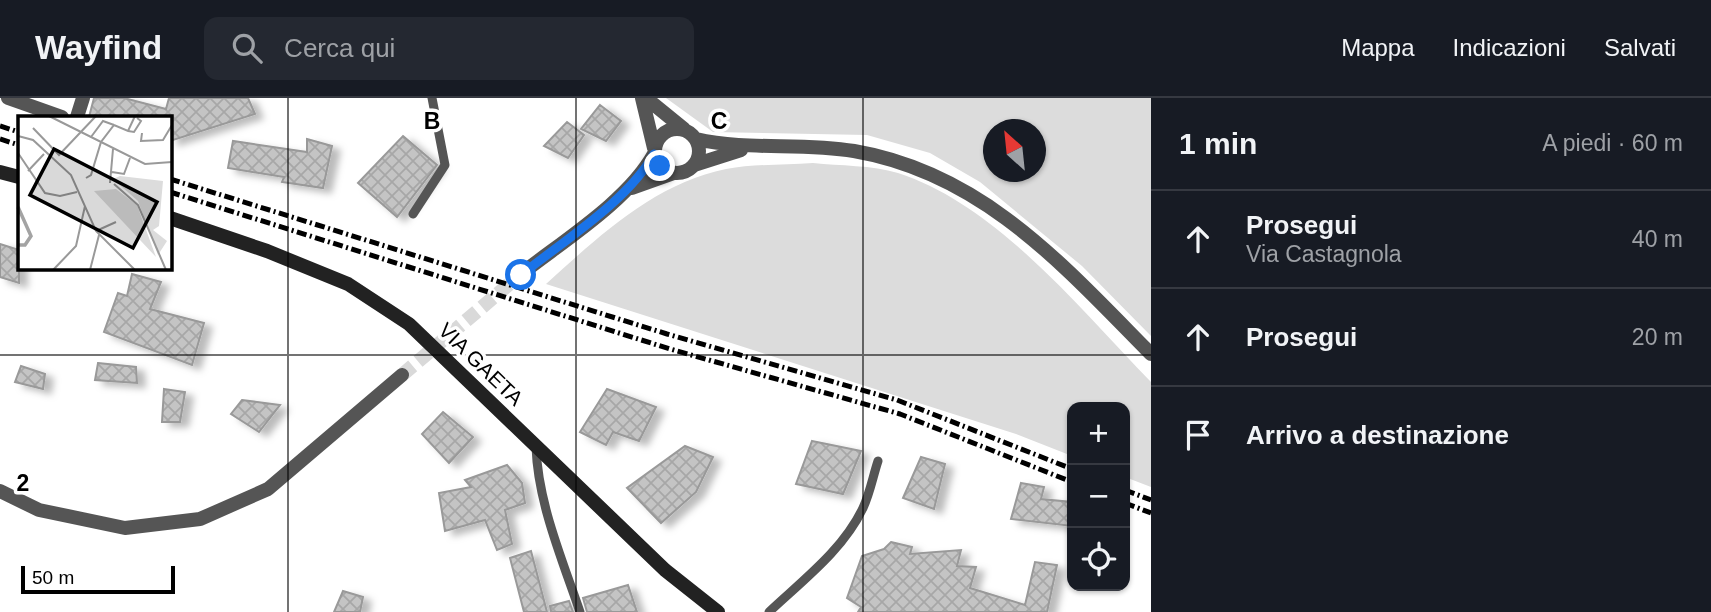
<!DOCTYPE html>
<html lang="it">
<head>
<meta charset="utf-8">
<style>
	body { margin:0; font-family:Arial,sans-serif; background:#242831; color:#f1f3f6 }
	.controls { position:absolute; right:21px; bottom:21px; display:grid; overflow:hidden; border-radius:14px; box-shadow:0 2px 5px #0004 }
	.controls button { width:63px; height:63px; display:grid; place-items:center; padding:0; border:0; border-bottom:2px solid #363941; background:#171b24; color:#f1f3f6; font:35px sans-serif }
	.compass { position:absolute; left:983px; top:21px; width:63px; height:63px; border-radius:50%; background:#171b24; box-shadow:0 2px 5px #0004; rotate:333deg }
	.scale { position:absolute; left:21px; bottom:18px; width:154px; box-sizing:border-box; padding-left:7px; border:4px solid #000; border-top:0; font-size:19px; line-height:24px; white-space:nowrap; color:#000; -webkit-text-stroke:5px #fff; paint-order:stroke }
	.stop { position:absolute; width:21px; height:21px; margin:-16px; border:5px solid #1a73e8; border-radius:50%; background:#fff }
	.stop.end { background:#1a73e8; border-color:#fff; box-shadow:0 2px 7px #0008 }
	.list { margin:0; padding:0; list-style:none }
	h2 { display:flex; justify-content:space-between; align-items:center; height:91px; margin:0; padding:0 28px; font-size:30px }
	h2 small { font-size:23px; font-weight:400; color:#9ea1a6 }
	.list li { display:grid; grid-template-columns:46px 1fr auto; gap:21px; align-items:center; box-sizing:border-box; height:98px; padding:0 28px; border-top:2px solid #363941 }
	.list b { display:block; font-size:26px; white-space:nowrap }
	.list p { margin:0; font-size:23px; white-space:nowrap; color:#9ea1a6 }
	.list em { font-size:23px; font-style:normal; color:#9ea1a6 }
	.icon { flex:none; width:38px; height:38px; fill:none; stroke:currentColor; stroke-width:2; stroke-linecap:round; stroke-linejoin:round }
	.map { position:relative; flex:none; width:1151px; height:514px; overflow:hidden }
	header { display:flex; align-items:center; gap:42px; box-sizing:border-box; height:98px; padding:0 35px; background:#171b24; border-bottom:2px solid #363941 }
	header strong { font-size:33px }
	nav { display:flex; gap:38px; margin-inline-start:auto; font-size:24px }
	.search { width:490px; height:63px; background:#242831; display:flex; align-items:center; gap:18px; box-sizing:border-box; padding:0 24px; border-radius:14px; color:#9ea1a6; font-size:26px }
	main { display:flex }
	aside { flex:1; background:#171b24 }
	.map>svg:first-child { display:block }
	.grass { fill:#dcdcdc; fill-rule:evenodd }
	.building { fill:url(#building-cross-hatch); stroke:#999; stroke-width:2; filter:url(#shadow) }
	.lines { fill:none; stroke-linecap:round; stroke-linejoin:round }
	.street-tunnel { stroke:#d9d9d9; stroke-width:14; stroke-dasharray:14 7; stroke-linecap:butt }
	.lane { stroke:#555; stroke-width:9 }
	.street { stroke:#555; stroke-width:14 }
	.secondary { stroke:#222; stroke-width:14 }
	.rail { stroke:#000; stroke-width:5; stroke-dasharray:10 3.5 2 3.5; stroke-linecap:butt }
	.route { stroke:#1a73e8; stroke-width:9 }
	.grid { fill:none; stroke:#000; stroke-width:2; stroke-opacity:0.55 }
	.labels { text-anchor:middle; dominant-baseline:central; stroke-width:7; stroke-linejoin:round; paint-order:stroke }
	.street-label { font-size:21px; fill:#000; stroke:#fff }
	.inset-river { fill:none; stroke:#a3a3a3; stroke-width:3.5 }
	.inset-road { fill:none; stroke:#999; stroke-width:2 }
	.view { fill:#000; fill-opacity:0.15; stroke:#000; stroke-width:3.5 }
	.inset-edge { fill:none; stroke:#000; stroke-width:3.5 }
	.grid-label { font-size:23px; text-anchor:middle; font-weight:bold; fill:#000; stroke:#fff; stroke-width:7; stroke-linejoin:round; paint-order:stroke }
</style>
</head>
<body>
<header>
<strong>Wayfind</strong>
<div class="search"><svg class="icon" aria-label="search" viewBox="0 0 24 24"><circle cx="10" cy="10" r="6"/><path d="M15 15l6 6"/></svg>Cerca qui</div>
<nav><a>Mappa</a><a>Indicazioni</a><a>Salvati</a></nav>
</header>
<main>
<div class="map">
<svg width="1151" height="514" viewBox="0 0 1151 514">
	<defs>
		<pattern id="building-cross-hatch" width="8" height="8" patternUnits="userSpaceOnUse" patternTransform="scale(1.75)"><rect width="8" height="8" fill="#c4c4c4"/><path d="M0 0l8 8M0 8l8-8" fill="none" stroke="#a7a7a7"/></pattern>
		<filter id="shadow"><feDropShadow dx="8" dy="4.5" stdDeviation="3.5" flood-color="#0004"/></filter>
	</defs>
	<rect width="100%" height="100%" fill="#fff"/>
	<path class="grass" d="M666 0H1151V238L1082 168 980 84 930 55 867 37 713 34ZM993 32H1036V74H993Z
		M813 65C840 68 872 67 898 75 997 107 1080 211 1151 284V389L1125 379V309H1072V358L1016 336 546 186C598 139 655 85 726 71 754 66 784 67 813 65Z"/>
	<path class="building" d="M94 0H124L166 11 169 0H248L255 16 170 43V19H89Z
		M600 7 621 23 606 43 581 31Z
		M567 24 584 37 568 60 544 48Z
		M403 38 437 67 397 119 358 85Z
		M307 41 332 48 323 90 282 84 284 79 228 70 233 43 307 54Z
		M0 146 19 152V185L0 179Z
		M132 176 161 184 150 211 204 225 192 267 104 234 118 195 127 198Z
		M98 265 136 269 137 285 95 282Z
		M21 268 45 276 43 291 15 284Z
		M164 291 185 294 180 324H162Z
		M607 291 656 309 639 343 613 334 606 347 580 334Z
		M242 302 280 307 259 334 231 316Z
		M443 314 473 339 449 365 422 336Z
		M812 343 861 353 843 396 796 386Z
		M685 348 713 359 696 394 661 425 627 390Z
		M921 359 945 366 934 411 903 400Z
		M507 367 522 385 525 405 505 412 512 446 497 452 485 422 445 433 439 395 471 389 465 382Z
		M1021 385 1044 389 1041 401 1072 404V428L1011 421Z
		M891 444 912 449 910 456 961 452 957 468 976 469 970 490 1025 507 1035 464 1057 467 1047 514H858L861 509 847 500 862 458 884 451Z
		M531 453 547 514H524L510 460Z
		M628 487 637 514H587L583 500Z
		M343 493 363 499 360 514H334Z
		M569 503 573 514H551L550 508Z"/>
	<g class="lines">
		<path class="street-tunnel" d="M402 277 521 176"/>
		<path class="lane" d="M413 116 445 67 432 0
			M536 349C538 405 562 461 580 514
			M769 514C803 482 843 452 863 410 870 395 873 378 878 363"/>
		<path class="street" d="M8 0 62 19
			M642 0 654 50
			M646 0 684 31
			M77 19 83 0
			M655 53a22 22 0 1 1 44 0a22 22 0 1 1-44 0Z
			M696 41C748 53 801 44 854 53 983 75 1064 168 1151 256
			M694 67 741 52
			M632 90 674 75
			M521 176C563 143 628 103 654 56
			M0 393 39 412 125 430 200 421 268 391 402 277"/>
		<path class="secondary" d="M0 74 19 79
			M170 120 267 153 348 186 409 226 665 472 718 514"/>
		<path class="rail" d="M0 28 19 34
			M0 41 19 47
			M170 81 667 236 897 302 1072 371
			M170 94 670 251 900 316 1072 384
			M1125 392 1151 402
			M1125 405 1151 415"/>
	</g>
	<g class="lines">
		<path class="route" d="M521 177C563 143 628 103 654 56L660 68"/>
	</g>
	<path class="grid" d="M288 0V514M576 0V514M863 0V514M0 257H1151"/>
	<g class="labels">
		<g class="street-label">
			<text transform="translate(481 266) rotate(44)">VIA GAETA</text>
		</g>
	</g>
	<g transform="translate(18 18)">
		<rect width="154" height="154" fill="#fff"/>
		<path d="M102 60 145 65 141 110 135 114 149 125 140 139 120 85 95 63ZM98 73 119 89 138 141 76 75Z" fill="#dcdcdc"/>
		<path class="inset-river" d="M0 91 13 120 7 129H0"/>
		<path class="inset-road" d="M31 0 127 48 154 46M15 12 41 39 78 0M110 15 116 16 123 5 119 2M124 17 123 25 145 24 154 9M0 20 15 24 53 59 78 115 117 154M73 21 85 5 96 9M0 37 27 77 42 80 59 76M10 55 26 38M94 56 106 58 112 42M68 62 73 59 83 26 96 9 110 15 117 0M92 67 95 33M96 68 120 89 148 154M78 115 98 106M35 154 58 130 67 90M72 154 81 119"/>
		<path class="view" d="M36 33 139 86 115 132 12 79Z"/>
		<rect width="154" height="154" class="inset-edge"/>
	</g>
	<g class="grid-label">
		<text x="432" y="31">B</text>
		<text x="719" y="31">C</text>
		<text x="23" y="393">2</text>
	</g>
</svg>
<div class="controls">
<button>+</button>
<button>−</button>
<button><svg class="icon" aria-label="locate" viewBox="0 0 24 24"><circle cx="12" cy="12" r="6"/><path d="M12 2v4M12 18v4M2 12h4M18 12h4"/></svg></button>
</div>
<svg class="compass" viewBox="-18 -18 36 36"><path d="M0-13l5 13h-10z" fill="#e53935"/><path d="M0 13l5-13h-10z" fill="#9ea1a6"/></svg>
<div class="scale">50 m</div>
<div class="stop" style="left:521px;top:177px"></div>
<div class="stop end" style="left:660px;top:68px"></div>
</div>
<aside>
<h2>1 min<small>A piedi · 60 m</small></h2>
<ul class="list">
<li><svg class="icon" aria-label="ahead" viewBox="0 0 24 24"><path d="M12 20V5M6 11l6-6 6 6"/></svg><div><b>Prosegui</b><p>Via Castagnola</p></div><em>40 m</em></li>
<li><svg class="icon" aria-label="ahead" viewBox="0 0 24 24"><path d="M12 20V5M6 11l6-6 6 6"/></svg><div><b>Prosegui</b></div><em>20 m</em></li>
<li><svg class="icon" aria-label="arrive" viewBox="0 0 24 24"><path d="M6 21V4h12l-3 4 3 4H6"/></svg><div><b>Arrivo a destinazione</b></div></li>
</ul>
</aside>
</main>
</body>
</html>
